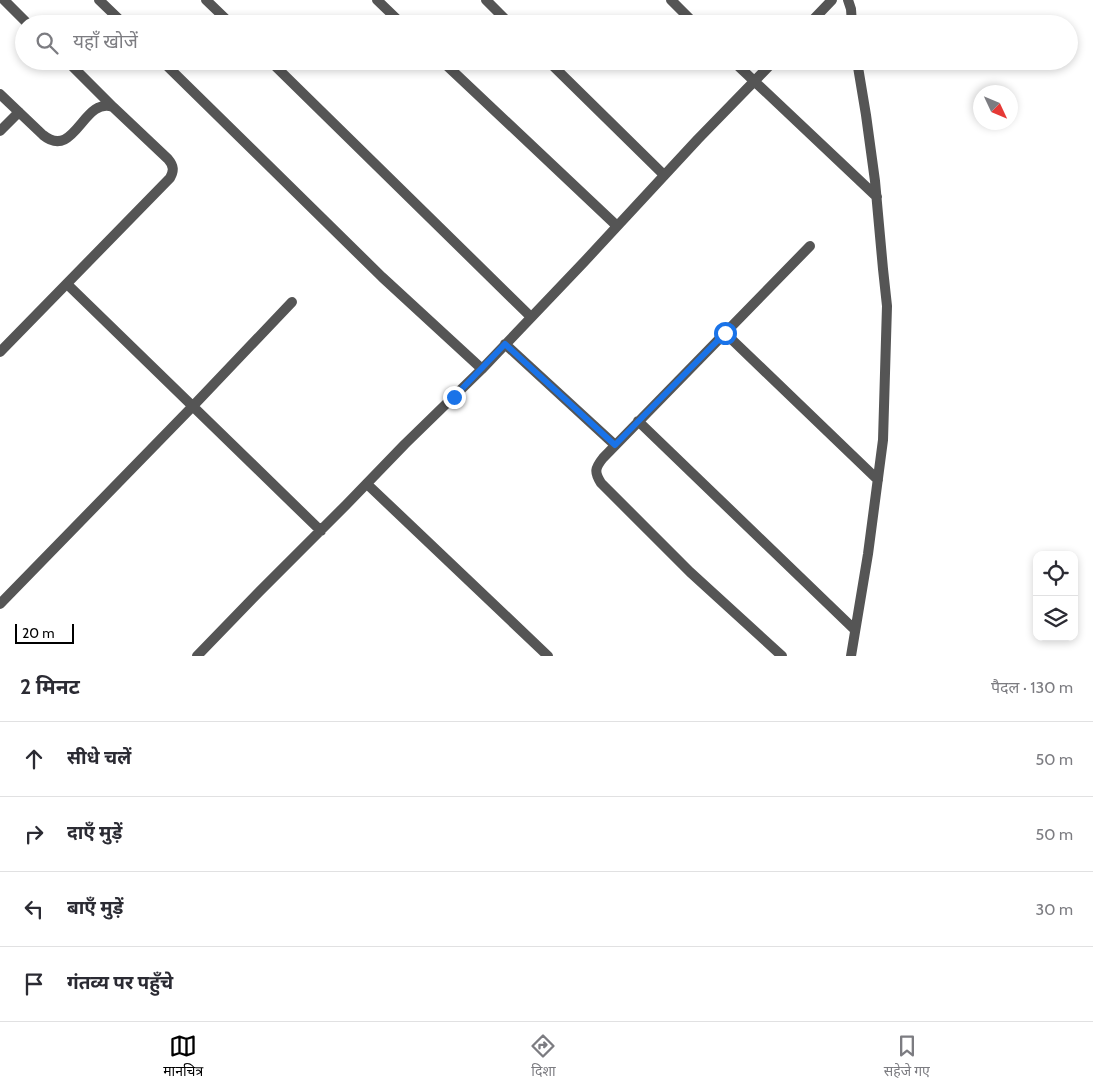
<!DOCTYPE html>
<html lang="hi">
<head>
<meta charset="utf-8">
<style>
	body { margin:0; font-family:Cabin,"Noto Sans Devanagari",sans-serif; background:#f7f7f7; color:#2b2b33 }
	.controls { position:absolute; right:15px; bottom:15px; display:grid; overflow:hidden; border-radius:10px; box-shadow:0 2px 8px #0003 }
	.controls button { width:45px; height:45px; display:grid; place-items:center; padding:0; border:0; border-bottom:1px solid #e1e1e2; background:#fff; color:#2b2b33; font:25px sans-serif }
	.compass { position:absolute; left:973px; top:85px; width:45px; height:45px; border-radius:50%; background:#fff; box-shadow:0 2px 8px #0003; rotate:134deg }
	.scale { position:absolute; left:15px; bottom:12px; width:59px; box-sizing:border-box; padding-left:5px; border:2px solid #000; border-top:0; font-size:14px; line-height:18px; white-space:nowrap; color:#000; -webkit-text-stroke:4px #fff; paint-order:stroke }
	.stop { position:absolute; width:15px; height:15px; margin:-11px; border:4px solid #1a73e8; border-radius:50%; background:#fff }
	.stop.end { background:#1a73e8; border-color:#fff; box-shadow:0 1px 5px #0008 }
	.list { margin:0; padding:0; list-style:none }
	h2 { display:flex; justify-content:space-between; align-items:center; height:65px; margin:0; padding:0 20px; font-size:21px }
	h2 small { font-size:16px; font-weight:400; color:#7c7c81 }
	.list li { display:grid; grid-template-columns:32px 1fr auto; gap:15px; align-items:center; box-sizing:border-box; height:75px; padding:0 20px; border-top:1px solid #e1e1e2 }
	.list b { display:block; font-size:19px; white-space:nowrap }
	.list em { font-size:16px; font-style:normal; color:#7c7c81 }
	.icon { flex:none; width:28px; height:28px; fill:none; stroke:currentColor; stroke-width:2; stroke-linecap:round; stroke-linejoin:round }
	.map { position:relative; flex:none; width:1093px; height:656px; overflow:hidden }
	.search { position:absolute; background:#fff; box-shadow:0 2px 8px #0003; left:15px; right:15px; top:15px; height:55px; display:flex; align-items:center; gap:12px; box-sizing:border-box; padding:0 18px; border-radius:28px; color:#7c7c81; font-size:19px }
	.sheet { height:365px; background:#fff }
	nav { display:flex; justify-content:space-around; align-items:center; box-sizing:border-box; height:70px; border-top:1px solid #e1e1e2; background:#fff; font-size:14px; color:#7c7c81 }
	nav a { display:grid; justify-items:center; gap:2px }
	nav .on { color:#000 }
	.map>svg:first-child { display:block }
	.lines { fill:none; stroke-linecap:round; stroke-linejoin:round }
	.street { stroke:#555; stroke-width:10 }
	.route { stroke:#1a73e8; stroke-width:6 }
</style>
</head>
<body>
<div class="map">
<svg width="1093" height="656" viewBox="0 0 1093 656">
	<rect width="100%" height="100%" fill="#fff"/>
	<g class="lines">
		<path class="street" d="M4 0 28 24
			M99 0 124 24
			M206 0 231 24
			M377 0 402 24
			M486 0 510 24
			M671 0 695 24
			M848 0 851 9 852 24
			M809 24 832 0
			M67 61 113 107
			M162 61 382 277 482 369
			M270 61 531 317
			M442 61 617 226
			M548 61 664 175
			M733 61 877 197
			M0 94 43 135C75 161 83 96 113 107L168 159C174 166 174 171 170 178L0 352
			M0 131 19 112
			M67 284 321 531
			M725 333 878 480
			M505 344 615 445
			M638 421 855 630
			M367 484 548 656
			M0 604 193 406 292 302
			M197 656 259 592 346 505 405 444 482 369 584 262 698 139 774 61
			M782 656 690 572 601 483C594 472 595 468 603 458L810 246
			M851 656 868 554 883 440 887 306 883 269 875 181 866 115 857 61"/>
	</g>
	<g class="lines">
		<path class="route" d="M454 397 505 344 615 445 725 333"/>
	</g>
</svg>
<div class="controls">
<button><svg class="icon" aria-label="locate" viewBox="0 0 24 24"><circle cx="12" cy="12" r="6"/><path d="M12 2v4M12 18v4M2 12h4M18 12h4"/></svg></button>
<button><svg class="icon" aria-label="layers" viewBox="0 0 24 24"><path d="M12 4l9 5-9 5-9-5zM3 14l9 5 9-5"/></svg></button>
</div>
<svg class="compass" viewBox="-18 -18 36 36"><path d="M0-13l5 13h-10z" fill="#e53935"/><path d="M0 13l5-13h-10z" fill="#7c7c81"/></svg>
<div class="scale">20 m</div>
<div class="stop" style="left:725px;top:333px"></div>
<div class="stop end" style="left:454px;top:397px"></div>
<div class="search"><svg class="icon" aria-label="search" viewBox="0 0 24 24"><circle cx="10" cy="10" r="6"/><path d="M15 15l6 6"/></svg>यहाँ खोजें</div>
</div>
<section class="sheet">
<h2>2 मिनट<small>पैदल · 130 m</small></h2>
<ul class="list">
<li><svg class="icon" aria-label="ahead" viewBox="0 0 24 24"><path d="M12 20V5M6 11l6-6 6 6"/></svg><div><b>सीधे चलें</b></div><em>50 m</em></li>
<li><svg class="icon" aria-label="right" viewBox="0 0 24 24"><path d="M7 20v-9h11M14 6l5 5-5 5"/></svg><div><b>दाएँ मुड़ें</b></div><em>50 m</em></li>
<li><svg class="icon" aria-label="left" viewBox="0 0 24 24"><path d="M17 20v-9H6M10 6l-5 5 5 5"/></svg><div><b>बाएँ मुड़ें</b></div><em>30 m</em></li>
<li><svg class="icon" aria-label="arrive" viewBox="0 0 24 24"><path d="M6 21V4h12l-3 4 3 4H6"/></svg><div><b>गंतव्य पर पहुँचे</b></div></li>
</ul>
</section>
<nav>
<a class="on"><svg class="icon" aria-label="map" viewBox="0 0 24 24"><path d="M3 6l6-2 6 2 6-2v14l-6 2-6-2-6 2zM9 4v14M15 6v14"/></svg>मानचित्र</a>
<a><svg class="icon" aria-label="directions" viewBox="0 0 24 24"><path d="M12 3l9 9-9 9-9-9zM9 14v-3h6M13 9l2 2-2 2"/></svg>दिशा</a>
<a><svg class="icon" aria-label="saved" viewBox="0 0 24 24"><path d="M7 4h10v16l-5-4-5 4z"/></svg>सहेजे गए</a>
</nav>
</body>
</html>
